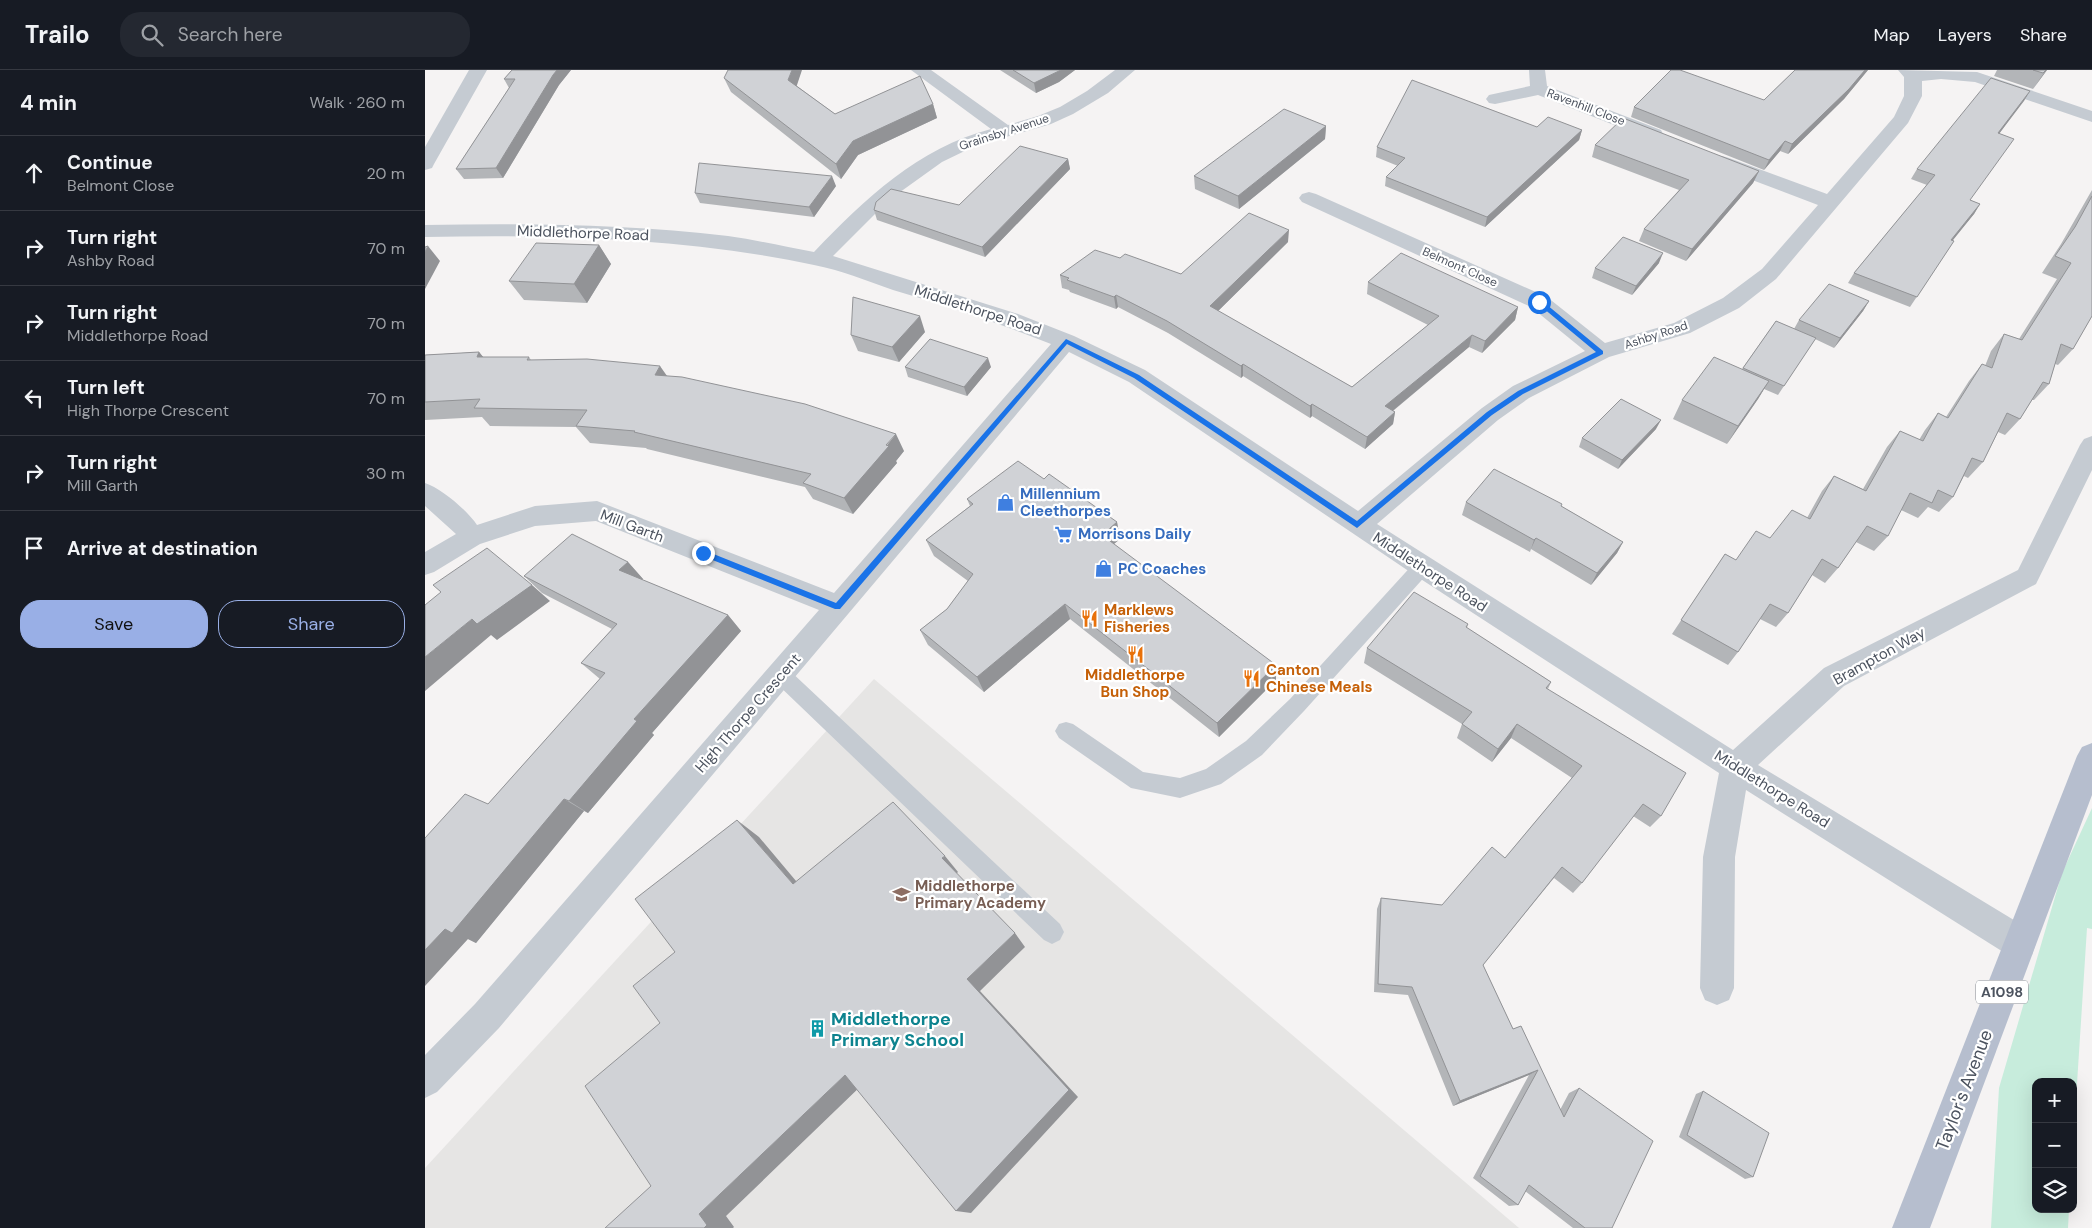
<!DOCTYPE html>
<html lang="en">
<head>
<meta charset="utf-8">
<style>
	body { margin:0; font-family:"DM Sans",sans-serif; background:#242831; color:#f1f3f6 }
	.controls { position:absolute; right:15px; bottom:15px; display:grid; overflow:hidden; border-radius:10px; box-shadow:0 5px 20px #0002 }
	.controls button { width:45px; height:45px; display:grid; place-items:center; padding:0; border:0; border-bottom:1px solid #363941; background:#171b24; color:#f1f3f6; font:25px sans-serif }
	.stop { position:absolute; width:15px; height:15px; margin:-11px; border:4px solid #1a73e8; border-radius:50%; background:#fff }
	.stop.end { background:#1a73e8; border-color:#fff; box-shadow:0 1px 5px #0008 }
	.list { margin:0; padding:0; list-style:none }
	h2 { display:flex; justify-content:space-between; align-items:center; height:65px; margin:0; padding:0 20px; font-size:21px }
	h2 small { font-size:16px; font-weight:400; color:#9ea1a6 }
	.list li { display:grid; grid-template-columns:32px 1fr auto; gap:15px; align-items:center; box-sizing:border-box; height:75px; padding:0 20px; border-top:1px solid #363941 }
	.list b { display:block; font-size:19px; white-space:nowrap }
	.list p { margin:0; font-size:16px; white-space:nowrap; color:#9ea1a6 }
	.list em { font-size:16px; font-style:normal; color:#9ea1a6 }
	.actions { display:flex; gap:10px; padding:15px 20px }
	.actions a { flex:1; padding:11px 0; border:1px solid #99afe6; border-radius:20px; text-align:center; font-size:18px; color:#99afe6 }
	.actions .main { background:#99afe6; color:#111 }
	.icon { flex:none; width:28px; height:28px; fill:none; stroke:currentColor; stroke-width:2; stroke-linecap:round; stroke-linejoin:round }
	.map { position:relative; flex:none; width:1667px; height:1158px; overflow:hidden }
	header { display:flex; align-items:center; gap:30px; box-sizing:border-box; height:70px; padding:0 25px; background:#171b24; border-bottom:1px solid #363941 }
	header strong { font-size:24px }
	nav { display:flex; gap:28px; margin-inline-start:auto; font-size:18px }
	.search { width:350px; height:45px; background:#242831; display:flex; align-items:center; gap:12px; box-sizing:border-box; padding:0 18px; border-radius:20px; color:#9ea1a6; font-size:19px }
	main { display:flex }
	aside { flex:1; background:#171b24 }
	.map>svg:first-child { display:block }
	.education { fill:#e6e5e4 }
	.green { fill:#c7ecdc }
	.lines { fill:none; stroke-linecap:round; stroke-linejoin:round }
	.lane { fill:#c5cbd2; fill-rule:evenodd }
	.street { fill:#c5cbd2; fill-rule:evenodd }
	.primary { fill:#b6bece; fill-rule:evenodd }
	.wall { fill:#b3b5b8 }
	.shaded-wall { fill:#929396 }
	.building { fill:#d0d2d6; stroke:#929396 }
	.route { fill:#1a73e8 }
	.labels { text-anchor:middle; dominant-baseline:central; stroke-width:4.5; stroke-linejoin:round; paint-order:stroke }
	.far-street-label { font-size:12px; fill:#4c535f; stroke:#fff }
	.shield { fill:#fff; stroke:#82878f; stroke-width:1 }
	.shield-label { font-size:14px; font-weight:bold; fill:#4c535f }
	.street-label { font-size:15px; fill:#4c535f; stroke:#fff }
	.shop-label { font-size:15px; font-weight:bold; fill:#366cbe; stroke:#fff; text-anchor:start }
	.food-label { font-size:15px; font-weight:bold; fill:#c56008; stroke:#fff; text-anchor:start }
	.education-label { font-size:15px; font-weight:bold; fill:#785e54; stroke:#fff; text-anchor:start }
	.near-culture-label { font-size:18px; font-weight:bold; fill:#0d838f; stroke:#fff; text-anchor:start }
	.near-street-label { font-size:18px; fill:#4c535f; stroke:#fff }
</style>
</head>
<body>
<header>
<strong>Trailo</strong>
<div class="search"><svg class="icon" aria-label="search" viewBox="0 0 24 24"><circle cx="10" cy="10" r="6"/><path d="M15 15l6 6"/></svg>Search here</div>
<nav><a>Map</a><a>Layers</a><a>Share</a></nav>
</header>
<main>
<aside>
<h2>4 min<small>Walk · 260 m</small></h2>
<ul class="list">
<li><svg class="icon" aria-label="ahead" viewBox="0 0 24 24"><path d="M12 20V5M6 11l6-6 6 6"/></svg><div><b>Continue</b><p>Belmont Close</p></div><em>20 m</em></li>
<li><svg class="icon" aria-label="right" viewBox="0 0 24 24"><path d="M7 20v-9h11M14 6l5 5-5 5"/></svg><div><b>Turn right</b><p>Ashby Road</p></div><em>70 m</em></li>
<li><svg class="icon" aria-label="right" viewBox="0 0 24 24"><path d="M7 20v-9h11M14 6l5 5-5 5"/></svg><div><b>Turn right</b><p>Middlethorpe Road</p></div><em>70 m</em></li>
<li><svg class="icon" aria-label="left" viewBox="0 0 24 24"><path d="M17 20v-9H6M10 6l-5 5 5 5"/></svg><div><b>Turn left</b><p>High Thorpe Crescent</p></div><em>70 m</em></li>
<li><svg class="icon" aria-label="right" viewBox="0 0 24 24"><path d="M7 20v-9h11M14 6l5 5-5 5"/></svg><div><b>Turn right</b><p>Mill Garth</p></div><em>30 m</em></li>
<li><svg class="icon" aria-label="arrive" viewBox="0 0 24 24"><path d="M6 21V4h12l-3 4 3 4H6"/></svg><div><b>Arrive at destination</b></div></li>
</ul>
<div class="actions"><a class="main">Save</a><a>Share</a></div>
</aside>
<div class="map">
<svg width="1667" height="1158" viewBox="0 0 1667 1158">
	<rect width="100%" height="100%" fill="#f5f3f3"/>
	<path class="education" d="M449 609 1094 1158H0V1098Z"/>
	<path class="green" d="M1667 738V859L1662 858 1648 1076V1012H1611V1139H1644L1643 1158H1566L1574 1018 1637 803Z"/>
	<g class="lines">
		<path class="lane" d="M997 489 1004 492 1006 497 1004 502 879 641 837 685 796 714 755 728 706 718 634 668 630 661 634 654 641 652 648 654 718 702 755 708 781 699 821 671 865 629 990 492Z
			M356 596 363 599 635 854 639 862 635 870 627 874 619 870 349 611 346 605 349 599Z"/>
		<path class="street" d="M44 0H62L9 94 7 98 0 100V77Z
			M486 0H506L583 55 613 46 635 37 662 21 690 0H710L683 23 648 44 626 54 550 76 517 92 464 130 408 186 593 244 649 266 720 300 933 441 1057 338 1088 316 1160 281 1106 237 877 132 874 128 877 124 884 122 891 124 1122 227 1180 273 1249 253 1298 228 1337 199 1393 135 1290 96 1288 92 1290 88 1297 86 1304 88 1402 124 1469 47 1479 26V7L1473 0 1552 2 1667 41V52L1550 12 1516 9 1497 11V26L1483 53 1351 209 1314 238 1265 263 1184 287 1104 328 1073 350 952 454 1308 680 1399 598 1593 500 1655 375 1659 369 1667 366V400L1611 514 1419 616 1333 695 1607 861 1611 873 1607 885 1595 889 1583 885 1321 720 1310 787 1309 918 1304 930 1292 935 1280 930 1275 918 1278 787 1294 703 988 504 704 312 644 282 74 958 12 1022 0 1028V985L50 934 394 540 171 451 110 456 55 474 9 502 0 505V482L31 464 0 436V413C16 418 43 441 52 455L110 436 172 431 409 523 626 274C574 253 522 236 468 220 442 211 416 200 389 195 261 168 130 164 0 167V155C101 153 202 154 303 166 332 170 361 177 389 182 440 129 493 78 566 59Z
			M1104 0H1120L1122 16 1236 60 1238 64 1236 68 1229 70 1222 68 1113 25 1070 34 1064 33 1061 29 1064 25 1105 16Z"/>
		<path class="primary" d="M1667 673V725L1505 1158H1467L1652 686 1657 677Z"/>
	</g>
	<path class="wall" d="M87 0H146L134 15 78 108 39 109 31 99 84 18 79 9Z
		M575 0H650L634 12 611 23Z
		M1370 0H1443L1419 29 1363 84 1355 81 1339 100 1206 47 1209 37 1339 30Z
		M1572 0H1622L1608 19 1569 6Z
		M299 8 372 16 410 44 508 34 512 48 433 85 416 109 306 22Z
		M1605 21 1574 64 1545 130 1555 134 1549 144 1527 170 1529 171 1485 237 1423 213 1429 203 1502 115 1486 109 1492 99Z
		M901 56 900 69 814 139 770 119 769 106Z
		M1112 57 1157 60 1154 70 1060 157 960 116 961 107 973 96 951 87 952 77Z
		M1170 75 1334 101 1328 113 1261 191 1214 171 1219 159 1254 120 1167 87Z
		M643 89 645 99 560 187 452 150 449 140 534 135Z
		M411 116 389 147 275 133 270 123Z
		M1667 120V246L1648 279 1633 295 1630 294 1624 314 1609 330H1607L1595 349 1580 365 1573 362 1558 392 1543 408 1539 406 1528 427 1514 442 1503 437 1493 448 1476 440 1463 466 1449 481 1431 472 1413 498 1400 513 1387 505 1363 543 1351 557 1335 549 1313 582 1303 595 1247 564 1300 484 1311 490 1345 468 1382 448 1397 421 1409 406 1438 419 1462 377 1475 361 1494 370 1500 360 1513 343 1521 347 1544 311 1557 294 1560 296 1566 281 1579 264 1594 269 1632 209 1617 203 1636 174Z
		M863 172 793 241 927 317 1003 255 942 224 943 212 1093 237 1090 250 1057 283 1044 277 968 341 970 342 968 354 940 379 887 346 885 348 818 306 816 308 743 263 693 237 691 239 645 222 644 220 637 218 635 205 695 188 756 204Z
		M174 175 186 194 162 233 99 230 84 211Z
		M1234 193 1207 225 1167 208 1170 198Z
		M1444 231 1438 241 1409 278 1390 269 1353 325 1339 319 1333 329 1302 374 1248 349 1257 330 1317 299 1351 251 1369 259 1374 250Z
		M500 262 474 292 433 281 426 265Z
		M54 282 58 287H104L106 290 242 306 479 381 471 391 472 393 428 444 388 429 380 417 222 379 221 378 165 373 151 357 65 356 57 347 0 350V285Z
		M480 297H566L542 326 483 307Z
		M1231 359 1193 399 1154 377 1157 368Z
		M619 409 692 452 695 469 689 474 851 610 794 667 645 549 559 622 503 575 495 560 522 539 543 511 509 486 501 470 545 436 542 429Z
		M1041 432 1136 436 1198 472 1192 483 1166 515 1106 479 1105 482 1037 445Z
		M203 492 218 509 217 510 303 545 316 561 227 663 229 665 163 743 159 741 51 873 43 869 63 734 175 609 156 593 187 559 117 523 99 506Z
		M1043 554 1042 558 1126 612 1123 619 1236 746 1225 757 1208 746 1157 813 1148 823 1129 808 1058 895 1088 959 1096 956 1135 1040 1144 1023 1154 1018 1187 1158H1148L1100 1121 1093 1135 1084 1136 1048 1108 1104 1005 1028 1036 983 925 949 922 952 839 956 828 1017 835 1080 788 1147 708 1086 668 1067 692 1032 668 1037 654 939 593 942 578Z
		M1278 1021 1328 1107 1320 1109 1254 1067 1271 1024Z"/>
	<path class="shaded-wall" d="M132 0H146L134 15 78 108 71 98 128 5Z
		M367 0H377L369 24 363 10Z
		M636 0H650L634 12 611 23 609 13Z
		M1440 0H1443L1419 29 1363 84 1367 74Z
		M1621 0H1622L1608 19Z
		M1605 21 1599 31 1567 73 1573 63Z
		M508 34 512 48 433 85 416 109 411 94 428 71Z
		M901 56 900 69 814 139 813 126Z
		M1157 60 1154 70 1060 157 1062 147Z
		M1360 71 1355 81 1339 100 1344 90Z
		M643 89 645 99 560 187 557 177Z
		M1334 101 1328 113 1261 191 1267 179Z
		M407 106 411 116 389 147 384 137Z
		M1555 134 1549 144 1520 180 1526 170Z
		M864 160 863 172 786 248 785 236Z
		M174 175 186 194 162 233 149 214Z
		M3 176 15 191 0 219V182Z
		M1238 183 1234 193 1207 225 1211 216Z
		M691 225 693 237 691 239 689 227Z
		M1444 231 1438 241 1409 278 1415 268Z
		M1093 237 1090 250 1057 283 1060 271Z
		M495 246 500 262 474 292 467 277Z
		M1047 265 1044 277 959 348 960 336Z
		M54 282 69 300 52 287Z
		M563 288 566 297 542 326 539 317Z
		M818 294V306L816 308V296Z
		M235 296 247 313 230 305Z
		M1344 311 1333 329 1302 374 1313 356Z
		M887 334V346L885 348V336Z
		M970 342 968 354 940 379 942 367Z
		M1236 350 1231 359 1193 399 1197 390Z
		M471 364 479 381 471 391 472 393 428 444 419 428Z
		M692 452 695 469 680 481 677 465Z
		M1111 468 1106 479 1105 482 1109 470Z
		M1198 472 1192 483 1166 515 1172 503Z
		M203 492 218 509 210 517 194 500Z
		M107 515 125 531 72 570 66 565 0 621V587L47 549Z
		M640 534 645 549 559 622 552 607Z
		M303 545 316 561 227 663 229 665 163 743 144 731 209 649Z
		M851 595V610L794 667 792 653Z
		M1092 654 1086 668 1067 692 1073 679Z
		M139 729 159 741 51 873 43 869 0 916V880Z
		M312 750 334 767 387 830 368 814Z
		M520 786 533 802 530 805 517 788Z
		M590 863 600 877 555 921 653 1027 546 1143 531 1141 542 909Z
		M1113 1000 1104 1005 1028 1036 1035 1031Z
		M420 1005 439 1013 301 1146 309 1157 308 1158H279L274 1144Z"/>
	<path class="building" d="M87 0H132L128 5 71 98 31 99 90 9H79Z
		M303 0H367L363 10 410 44 495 6 508 34 428 71 411 94 299 8Z
		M588 0H636L609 13Z
		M1246 0H1255L1339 30 1370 0H1440L1424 19 1367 74 1360 71 1344 90 1209 37Z
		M1608 0H1621L1618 3Z
		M1566 8 1605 21 1573 63 1589 69 1545 130 1555 134 1526 170 1529 171 1492 227 1429 203 1510 105 1492 99Z
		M987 10 1112 57 1123 47 1157 60 1062 147 961 107 980 88 952 77Z
		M859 39 901 56 813 126 769 106Z
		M1198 48 1334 101 1267 179 1219 159 1264 110 1170 75Z
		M595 76 643 89 557 177 449 140 451 132 466 119 534 135Z
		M274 93 407 106 384 137 270 123Z
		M1667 126V246L1648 279 1636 274 1624 314 1618 312 1595 349 1582 343 1558 392 1547 388 1528 427 1513 420 1507 433 1485 423 1463 466 1442 456 1413 498 1397 489 1363 543 1345 534 1313 582 1256 550 1300 484 1311 490 1331 461 1345 468 1367 440 1385 449 1409 406 1441 421 1475 361 1498 371 1513 343 1523 348 1557 294 1567 298 1579 264 1597 270 1646 193 1630 186 1650 157Z
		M824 143 864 160 785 236 927 317 1014 246 943 212 976 183 1093 237 1060 271 1047 265 960 336 970 342 942 367 887 334 885 336 818 294 816 296 742 251 691 225 689 227 642 210 644 208 635 205 670 180 695 188 700 184 756 204Z
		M1198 167 1238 183 1211 216 1170 198Z
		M111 173 174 175 149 214 84 211Z
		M3 176 0 182V177Z
		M1404 214 1444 231 1415 268 1374 250Z
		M428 227 495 246 467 277 426 265Z
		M1351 251 1391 268 1359 316 1318 298Z
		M505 269 563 288 539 317 480 297Z
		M54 282 52 287H104L102 290 162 289 235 296 230 305 257 307 380 334 471 364 461 375 464 376 419 428 378 413 386 404 209 362 210 361 151 356 162 340 49 338 55 329 0 332V285Z
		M1289 287 1344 311 1313 356 1257 330Z
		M1196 329 1236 350 1197 390 1157 368Z
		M593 391 619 409 624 404 692 452 677 465 851 595 792 653 640 534 552 607 495 560 522 539 548 504 501 470 548 434 542 429Z
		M1069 399 1137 434 1136 436 1198 472 1172 503 1111 468 1109 470 1041 432Z
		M147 464 203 492 194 500 303 545 209 649 212 651 144 731 139 729 27 863 20 859 0 880V768L40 724 63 734 180 603 156 593 192 554 99 506Z
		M62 478 107 515 52 554 47 549 0 587V535L16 522 8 515Z
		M989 522 1043 554 1041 557 1126 612 1121 618 1261 703 1236 746 1218 734 1157 813 1137 797 1058 895 1088 959 1096 956 1139 1047 1154 1018 1228 1071 1187 1158H1160L1104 1115 1093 1135 1055 1106 1113 1000 1035 1031 987 917 953 914 956 828 1017 835 1067 777 1080 788 1157 696 1092 654 1073 679 1037 654 1047 642 942 578Z
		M468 732 520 786 517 788 590 863 542 909 644 1020 531 1141 420 1005 274 1144 282 1155 279 1158H180L226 1116 160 1016 235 953 208 916 250 882 210 829 312 750 368 814Z
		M1278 1021 1344 1063 1328 1107 1262 1065Z"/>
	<path class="route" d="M1112 230H1116L1178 281V284L1098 324 1067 345 932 458 709 308 642 274 415 539H410L275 485 274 483 275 481H281L411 533 641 269 714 305 932 451 1062 342 1093 321 1171 282 1112 233Z"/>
	<defs>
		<symbol id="shop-bare" viewBox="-9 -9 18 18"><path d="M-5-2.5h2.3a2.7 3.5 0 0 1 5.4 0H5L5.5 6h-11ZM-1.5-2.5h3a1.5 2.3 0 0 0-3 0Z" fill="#3f7fe0" stroke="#fff" stroke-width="2.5" paint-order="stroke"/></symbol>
		<symbol id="supermarket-bare" viewBox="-9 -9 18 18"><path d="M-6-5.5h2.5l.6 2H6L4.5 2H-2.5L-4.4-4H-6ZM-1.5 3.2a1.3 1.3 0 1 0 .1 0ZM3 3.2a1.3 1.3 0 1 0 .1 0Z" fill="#3f7fe0" stroke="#fff" stroke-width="2.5" paint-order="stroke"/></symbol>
		<symbol id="restaurant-bare" viewBox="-9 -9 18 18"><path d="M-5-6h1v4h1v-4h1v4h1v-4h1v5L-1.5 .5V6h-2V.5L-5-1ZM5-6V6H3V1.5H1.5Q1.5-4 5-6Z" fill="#e8710a" stroke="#fff" stroke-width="2.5" paint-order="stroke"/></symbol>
		<symbol id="school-bare" viewBox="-9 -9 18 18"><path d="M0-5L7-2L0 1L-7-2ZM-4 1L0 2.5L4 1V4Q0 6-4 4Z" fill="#8d6e63" stroke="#fff" stroke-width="2.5" paint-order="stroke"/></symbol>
		<symbol id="building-bare" viewBox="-9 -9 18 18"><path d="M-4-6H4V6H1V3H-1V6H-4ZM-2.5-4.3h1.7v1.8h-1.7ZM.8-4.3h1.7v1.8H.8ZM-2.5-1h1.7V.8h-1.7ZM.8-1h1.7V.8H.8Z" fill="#0f9aa8" stroke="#fff" stroke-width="2.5" paint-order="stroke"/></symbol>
	</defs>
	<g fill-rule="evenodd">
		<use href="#shop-bare" x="568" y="420" width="25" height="25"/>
		<use href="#supermarket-bare" x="626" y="452" width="25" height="25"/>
		<use href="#shop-bare" x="666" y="486" width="25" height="25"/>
		<use href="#restaurant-bare" x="652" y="536" width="25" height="25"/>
		<use href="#restaurant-bare" x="698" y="572" width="25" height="25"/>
		<use href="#restaurant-bare" x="814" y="596" width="25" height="25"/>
		<use href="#school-bare" x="464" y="812" width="25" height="25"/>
		<use href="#building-bare" x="380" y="946" width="25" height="25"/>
	</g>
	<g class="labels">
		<g class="far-street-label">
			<text transform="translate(1161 37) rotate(21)">Ravenhill Close</text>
			<text transform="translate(579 62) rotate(-18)">Grainsby Avenue</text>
			<text transform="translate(1035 197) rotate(24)">Belmont Close</text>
			<text transform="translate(1231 265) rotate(-18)">Ashby Road</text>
		</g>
		<rect class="shield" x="1551" y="910.5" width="52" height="23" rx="4"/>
		<g class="shield-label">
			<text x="1577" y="922">A1098</text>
		</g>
		<g class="street-label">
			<text transform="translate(158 163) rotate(2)">Middlethorpe Road</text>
			<text transform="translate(553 240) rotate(18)">Middlethorpe Road</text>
			<text transform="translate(207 456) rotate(21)">Mill Garth</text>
			<text transform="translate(1005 502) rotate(33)">Middlethorpe Road</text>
			<text transform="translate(1454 586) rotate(-29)">Brampton Way</text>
			<text transform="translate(323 643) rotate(-49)">High Thorpe Crescent</text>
			<text transform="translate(1347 719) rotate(32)">Middlethorpe Road</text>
		</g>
		<g class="shop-label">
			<text x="595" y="424">Millennium<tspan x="595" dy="17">Cleethorpes</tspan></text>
			<text x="653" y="464">Morrisons Daily</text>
			<text x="693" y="499">PC Coaches</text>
		</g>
		<g class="food-label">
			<text x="679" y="540">Marklews<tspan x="679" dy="17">Fisheries</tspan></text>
			<text x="841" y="600">Canton<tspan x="841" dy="17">Chinese Meals</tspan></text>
			<text x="710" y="605" text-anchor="middle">Middlethorpe<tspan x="710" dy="17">Bun Shop</tspan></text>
		</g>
		<g class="education-label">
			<text x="490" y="816">Middlethorpe<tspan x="490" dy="17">Primary Academy</tspan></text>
		</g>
		<g class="near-culture-label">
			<text x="406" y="949">Middlethorpe<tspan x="406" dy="21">Primary School</tspan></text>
		</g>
		<g class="near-street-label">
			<text transform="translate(1539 1020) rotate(-69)">Taylor's Avenue</text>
		</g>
	</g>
</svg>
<div class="controls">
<button>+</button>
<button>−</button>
<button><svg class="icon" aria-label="layers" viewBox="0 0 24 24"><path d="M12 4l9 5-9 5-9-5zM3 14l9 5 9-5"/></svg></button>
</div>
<div class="stop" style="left:1114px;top:232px"></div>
<div class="stop end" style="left:278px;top:483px"></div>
</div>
</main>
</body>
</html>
